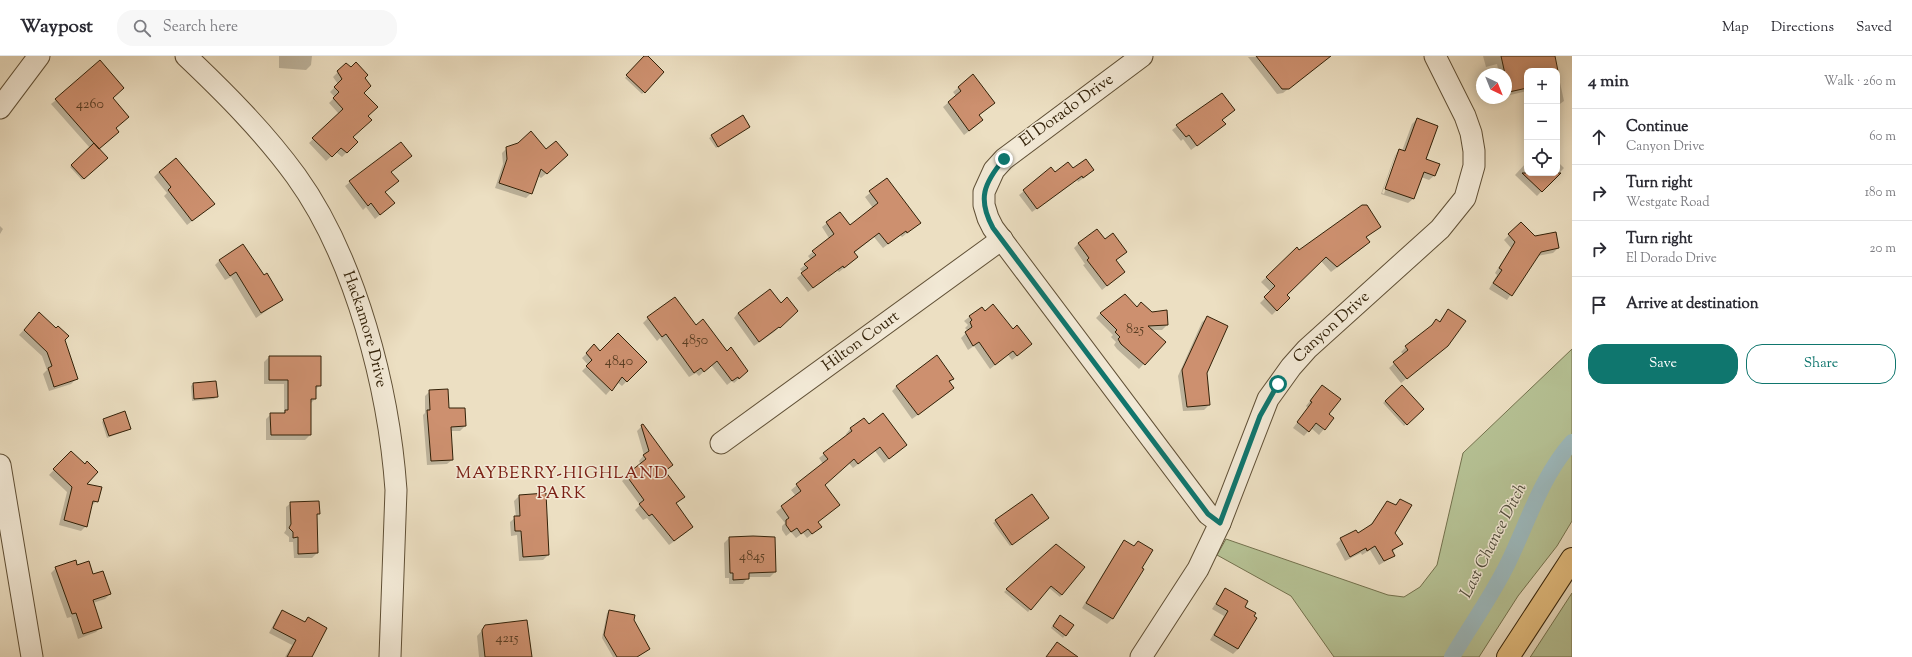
<!DOCTYPE html>
<html lang="en">
<head>
<meta charset="utf-8">
<style>
	body { margin:0; font-family:"Sorts Mill Goudy",serif; background:#f7f7f7; color:#2b2b33 }
	.controls { position:absolute; right:12px; top:12px; display:grid; overflow:hidden; border-radius:8px; box-shadow:0 2px 10px #0003 }
	.controls button { width:36px; height:36px; display:grid; place-items:center; padding:0; border:0; border-bottom:1px solid #e1e1e2; background:#fff; color:#2b2b33; font:20px sans-serif }
	.compass { position:absolute; left:1476px; top:12px; width:36px; height:36px; border-radius:50%; background:#fff; box-shadow:0 2px 10px #0003; rotate:137deg }
	.stop { position:absolute; width:12px; height:12px; margin:-9px; border:3px solid #0f766e; border-radius:50%; background:#fff }
	.stop.end { background:#0f766e; border-color:#fff; box-shadow:0 1px 4px #0008 }
	.list { margin:0; padding:0; list-style:none }
	h2 { display:flex; justify-content:space-between; align-items:center; height:52px; margin:0; padding:0 16px; font-size:17px }
	h2 small { font-size:13px; font-weight:400; color:#7c7c81 }
	.list li { display:grid; grid-template-columns:26px 1fr auto; gap:12px; align-items:center; box-sizing:border-box; height:56px; padding:0 16px; border-top:1px solid #e1e1e2 }
	.list b { display:block; font-size:15px; white-space:nowrap }
	.list p { margin:0; font-size:13px; white-space:nowrap; color:#7c7c81 }
	.list em { font-size:13px; font-style:normal; color:#7c7c81 }
	.actions { display:flex; gap:8px; padding:12px 16px }
	.actions a { flex:1; padding:9px 0; border:1px solid #0f766e; border-radius:16px; text-align:center; font-size:14px; color:#0f766e }
	.actions .main { background:#0f766e; color:#fff }
	.icon { flex:none; width:22px; height:22px; fill:none; stroke:currentColor; stroke-width:2; stroke-linecap:round; stroke-linejoin:round }
	.map { position:relative; flex:none; width:1572px; height:601px; overflow:hidden }
	header { display:flex; align-items:center; gap:24px; box-sizing:border-box; height:56px; padding:0 20px; background:#fff; border-bottom:1px solid #e1e1e2 }
	header strong { font-size:19px }
	nav { display:flex; gap:22px; margin-inline-start:auto; font-size:14px }
	.search { width:280px; height:36px; background:#f7f7f7; display:flex; align-items:center; gap:10px; box-sizing:border-box; padding:0 14px; border-radius:16px; color:#7c7c81; font-size:15px }
	main { display:flex }
	aside { flex:1; background:#fff }
	.map>svg:first-child { display:block }
	.green { fill:#b6c295; stroke:#74724e }
	.shadow { fill:#0003; fill-rule:evenodd }
	.lines { fill:none; stroke-linecap:round; stroke-linejoin:round }
	.canal { stroke:#9dbabe; stroke-width:16 }
	.building { fill:#cd906f; stroke:#322108 }
	.minor-casing { stroke:#605036; stroke-width:23 }
	.major-casing { stroke:#322108; stroke-width:24 }
	.minor { stroke:#f3ead7; stroke-width:21 }
	.major { stroke:#e6c081; stroke-width:22 }
	.route { stroke:#0f766e; stroke-width:5 }
	.labels { text-anchor:middle; dominant-baseline:central; stroke-width:3; stroke-linejoin:round; paint-order:stroke }
	.number-label { font-size:14px; fill:#593d22 }
	.street-label { font-size:16px; fill:#322108; stroke:#f3ead7 }
	.neighbourhood-label { font-size:17px; letter-spacing:1px; fill:#7a1f14; stroke:#f3ead7 }
	.water-label { font-size:17px; font-style:italic; fill:#524f3f; stroke:#f3ead7 }
</style>
</head>
<body>
<header>
<strong>Waypost</strong>
<div class="search"><svg class="icon" aria-label="search" viewBox="0 0 24 24"><circle cx="10" cy="10" r="6"/><path d="M15 15l6 6"/></svg>Search here</div>
<nav><a>Map</a><a>Directions</a><a>Saved</a></nav>
</header>
<main>
<div class="map">
<svg width="1572" height="601" viewBox="0 0 1572 601">
	<rect width="100%" height="100%" fill="#ecdfc2"/>
	<filter id="stains"><feTurbulence type="fractalNoise" baseFrequency=".005" numOctaves="4"/><feColorMatrix values="0 0 0 0 .2 0 0 0 0 .09 0 0 0 0 .02 0 0 0 .5 -.17"/></filter>
	<radialGradient id="worn" r=".72"><stop offset=".6" stop-color="#630" stop-opacity="0"/><stop offset="1" stop-color="#630" stop-opacity=".3"/></radialGradient>
	<path class="green" d="M1572 293V465L1557 490 1518 540 1479 601H1334L1291 540 1217 499 1226 483 1388 539 1404 541 1420 531 1437 509 1463 397Z
		M1572 537V601H1530L1531 600Z"/>
	<path class="shadow" d="M279 0H312L311 9 306 14 279 12Z
		M645 0 663 16 642 38 625 22Z
		M1321 0 1315 12 1283 37 1277 38 1248 1Z
		M1483 0H1533L1555 3 1564 45 1557 50V15H1527V35L1506 40V18H1499L1497 8 1486 11Z
		M346 8 363 22V37L367 60 352 82 357 86 342 101 336 96 326 105 309 87 339 58 329 47 335 41 330 36 338 28 333 21Z
		M973 20 989 51 978 60 977 69 964 79 943 51 956 40 953 36Z
		M112 42 115 72 98 93 105 104 82 124 70 111 90 92 51 48 56 44Z
		M1212 44 1234 54 1221 64 1219 73 1191 94 1183 83 1181 85 1172 74Z
		M742 60 746 73 716 92 709 82Z
		M1417 63 1424 103 1434 120 1429 124 1421 121 1413 143 1408 147 1381 138 1395 99 1400 94 1402 95 1412 68ZM1396 98H1398L1384 138 1382 137Z
		M401 87 384 136 394 147 375 163 366 151 363 154 345 130Z
		M507 92 546 94 562 104 541 122 537 119 531 137 526 142 495 132 503 108 502 97Z
		M1557 105 1564 112 1537 140 1515 119 1527 106V117H1557Z
		M1072 113 1088 119 1078 126 1077 124 1032 156 1019 139 1024 135 1054 118Z
		M159 116 214 148 187 169 164 140 167 137 154 121Z
		M887 124 920 167 902 181 900 179 883 192 874 181 854 197 857 201 852 206 839 216 837 214 808 236 797 222 803 217 800 213 811 204 808 200 829 182 822 171 827 167 850 170 873 152 865 141Z
		M1521 167 1535 181 1558 192 1553 197 1537 200 1507 244 1489 233 1497 219 1495 217 1511 192 1504 184Z
		M0 170 3 173 0 178Z
		M1380 171 1365 182 1368 186 1364 191 1331 216 1321 205 1286 239 1289 242 1272 259 1260 247 1271 236 1261 226 1297 193 1299 195Z
		M1079 187 1115 205 1124 216 1102 234 1083 209 1085 208 1074 192Z
		M220 204 264 220 282 244 256 262 231 221 225 224 215 209Z
		M780 248 796 255 774 276 754 290 734 262 738 257Z
		M981 252 984 256 1031 288 1012 304 1008 299 990 313 974 290 968 294 961 282 968 275 965 272 968 269 964 265Z
		M1137 253 1167 269 1162 274H1151L1164 286 1139 313 1117 293 1114 289 1116 286 1111 281 1113 279 1096 262 1101 257Z
		M1448 254 1442 294 1401 327 1389 312 1404 299 1401 296 1406 291 1428 273 1436 264 1439 266Z
		M35 262 64 284 76 323 71 328 49 335 43 318 47 314 42 300 19 279Z
		M648 262 696 270 742 320 734 327 732 325 727 329 711 309 699 320 696 317 689 321 660 282 657 285 643 267Z
		M1207 262 1206 317 1209 349 1204 354 1183 355 1178 320 1202 266Z
		M589 295 600 296 646 306 622 330 617 326 606 339 582 315 588 309 582 302Z
		M269 301 320 329 315 334V343L310 348V379L305 384H266V363L271 358H282L284 357V328H264V306Z
		M953 323 949 327 953 332 948 337 912 363 892 335 897 330Z
		M193 328 216 341 214 343 192 345 191 330Z
		M1402 330 1423 353 1404 370 1383 347Z
		M430 335 448 353H464L465 370 460 375H450L452 404 447 408 427 409 423 359 425 357V340Z
		M1318 335 1328 359 1333 362 1319 379 1311 372 1304 380 1293 372 1308 352 1306 350Z
		M864 363 868 369 901 393 884 407 875 395 853 412 849 407 824 429 839 449 818 466 821 471 807 482 803 477 796 482 791 476 786 480 782 474V470L785 467 776 456 796 440 791 434 823 408 819 402 847 380 846 378 850 373Z
		M104 364 130 373 107 382 102 366Z
		M642 370 672 409 665 415 684 441 676 448 687 476 669 489 647 462 643 464 635 454 640 449 622 425 641 409 639 405 644 399 637 375Z
		M71 396 85 428 97 445 91 450 86 470 81 475 59 469 67 436 49 419Z
		M1031 439 1045 464 1010 490 993 467Z
		M519 440 548 499 543 504 519 505 517 479 511 480 510 466 516 461 514 445Z
		M1400 444 1394 477 1401 488 1392 496 1394 500 1379 509 1370 494 1362 499 1361 497 1345 505 1336 488 1341 483 1358 478 1369 471 1387 446 1395 449Z
		M291 447 319 458 316 460 317 497 312 502H294L293 486H289V481L284 477 286 474V451Z
		M729 482 775 516 770 521H748L743 528H729V522H725L724 487Z
		M1125 485 1133 491 1138 486 1141 512 1143 513 1112 563 1107 568 1082 552 1120 490Z
		M1056 489 1084 511 1060 541 1048 531 1028 556 1004 536Z
		M77 510 93 519 110 538 105 543 93 547 101 571 96 576 78 583 71 561 67 562 51 517 56 512Z
		M1225 533 1255 562 1238 593 1233 598 1210 584 1224 560 1212 553Z
		M283 555 304 566 308 563 311 601H285L292 589 269 577 278 560Z
		M609 555 633 564 649 593 647 595 637 601H613L602 582 607 557Z
		M1058 562 1073 569 1063 582 1051 572Z
		M486 570 531 601H479L477 580Z"/>
	<g class="lines">
		<path class="canal" d="M1452 601C1470 570 1492 540 1508 507 1528 466 1541 421 1572 386"/>
	</g>
	<path class="building" d="M644 0H648L664 16 645 37 626 19Z
		M1256 0H1331L1289 33H1282Z
		M1501 0H1555L1558 15H1527V32L1509 36Z
		M100 4 124 32 113 42 129 61 116 72 119 76 99 93 55 43Z
		M356 6 368 19 365 22 371 30 364 37 378 51 368 60 372 64 353 81 358 86 347 97 341 92 332 101 312 82 343 53 333 42 339 36 334 31 342 23 337 15 346 7 351 11Z
		M973 18 995 47 979 59 983 64 969 75 948 46 961 35 958 31Z
		M1222 37 1235 54 1222 64 1226 68 1197 90 1189 79 1186 81 1176 69Z
		M743 59 750 71 718 91 711 79Z
		M1417 62 1438 70 1426 103 1440 108 1435 120 1424 116 1414 143 1385 133 1399 93 1405 95Z
		M531 75 546 93 556 85 568 99 547 118 541 113 532 138 499 127 507 103 506 91 518 87Z
		M401 86 412 100 391 116 399 125 385 136 395 147 380 159 371 147 368 150 349 125Z
		M94 87 108 102 84 123 71 109Z
		M176 102 215 148 192 165 168 134 171 131 159 116Z
		M1086 103 1094 114 1083 122 1082 120 1037 153 1023 134 1051 111 1055 116 1068 106 1073 112Z
		M1522 117H1561L1542 136Z
		M887 122 921 167 907 177 906 175 888 188 879 177 854 196 858 201 844 212 843 210 813 232 801 217 808 212 804 208 816 199 812 195 834 178 826 166 840 156 850 169 878 147 869 135Z
		M1362 149H1367L1381 171 1366 181 1370 186 1337 211 1326 201 1287 239 1290 242 1277 255 1264 241 1275 230 1266 221 1297 191 1299 194Z
		M1521 166 1535 180 1556 176 1559 192 1541 196 1512 240 1493 227 1502 214 1499 212 1515 186 1508 178Z
		M1097 173 1105 183 1113 177 1127 196 1116 204 1125 216 1107 230 1087 204 1089 202 1078 187Z
		M243 188 264 219 267 217 283 244 261 257 236 216 230 220 219 204Z
		M770 233 781 247 787 241 798 255 780 272 779 271 759 286 738 257Z
		M1125 238 1137 251 1141 246 1152 256 1167 254 1168 269 1148 270 1166 286 1145 309 1121 288 1118 283 1120 281 1115 276 1117 274 1100 257Z
		M675 241 696 269 703 263 727 295 731 291 748 315 739 323 738 321 732 325 717 305 704 316 701 312 694 317 666 278 662 281 647 261Z
		M993 248 1013 273 1017 269 1032 288 1017 300 1013 295 995 309 979 286 973 290 965 276 972 271 970 266 972 264 969 260 982 251 985 255Z
		M1448 253 1466 265 1448 290 1407 323 1393 306 1408 294 1405 290 1432 269 1436 263 1440 266Z
		M39 256 56 272 58 270 69 280 65 284 78 323 54 331 48 312 52 310 47 296 24 274Z
		M1207 260 1228 270 1207 317 1210 349 1187 351 1182 314Z
		M618 277 647 306 627 326 622 321 612 335 586 310 592 304 586 297 594 288 600 295Z
		M937 299 954 323 949 325 954 332 918 359 896 330Z
		M269 300H321V330H316V343H311V379H271L270 357H285V354H288V324H269Z
		M216 325 218 341 194 343 193 327Z
		M1322 329 1341 343 1329 358 1334 362 1325 374 1316 367 1309 376 1297 366 1312 346 1310 345Z
		M1402 329 1424 353 1407 369 1385 345Z
		M448 333 449 352H465L466 370 451 371 453 404 431 405 427 354H430L429 334Z
		M125 355 131 373 109 380 103 363Z
		M883 357 907 389 889 403 880 391 858 408 854 403 825 429 840 449 818 466 822 471 812 478 808 473 801 478 797 472 791 476 786 469V464L789 462 781 450 801 435 796 428 828 403 823 397 852 375 850 372 864 362 869 368Z
		M643 368 673 409 665 415 685 441 676 447 693 471 674 485 652 458 649 460 639 448 644 444 626 419 646 403 643 399 649 395 641 369Z
		M71 395 85 408 87 405 98 416 87 428 102 431 98 446 93 445 87 471 64 464 72 431 53 413Z
		M546 437 549 499 523 501 521 475H515L514 460H520L519 439Z
		M1032 438 1049 462 1012 489 995 464Z
		M1400 443 1412 449 1395 477 1403 488 1392 494 1395 500 1384 505 1375 490 1367 495 1366 492 1350 501 1340 482 1356 474 1358 477 1372 468 1387 445 1396 449Z
		M319 445 320 458H317L318 497 298 498V481L293 482V476L289 472 291 468 290 446Z
		M753 480 775 481 776 516 749 517V523L733 524V517H730L729 481Z
		M1124 484 1134 490 1138 485 1153 494 1142 512 1144 513 1113 563 1086 547Z
		M1056 488 1085 511 1062 539 1051 530 1031 554 1006 533Z
		M76 504 77 509 89 505 93 518 103 515 111 538 93 544 102 572 83 578 76 557 72 558 55 511Z
		M1225 532 1248 545 1245 551 1256 557 1254 560 1257 562 1238 593 1214 579 1228 555 1216 548Z
		M282 554 305 566 308 561 327 572 312 601H287L296 584 273 572Z
		M609 554 635 559 634 564 650 593 637 601H617L604 579Z
		M1060 559 1074 569 1066 580 1053 570Z
		M527 564 532 601H485L482 574 485 569Z
		M1057 586 1078 601H1046Z"/>
	<g class="lines">
		<defs>
			<g id="minor">
				<path id="s1" d="M186 0C225 37 264 76 296 120 356 203 389 334 396 434L390 601"/>
				<path d="M1142 0 1004 103 994 114 984 136V149L988 162 993 172 1208 458 1220 467"/>
				<path d="M0 52 39 0"/>
				<path id="s2" d="M721 387 1002 183"/>
				<path d="M0 409 32 601"/>
				<path id="s3" d="M1141 601 1198 513 1220 467 1268 343 1291 311 1307 293 1440 173 1465 142 1474 110V95L1471 77 1465 60 1435 0"/>
			</g>
			<path id="major" d="M1508 601 1572 503"/>
		</defs>
		<use href="#minor" class="minor-casing"/>
		<use href="#major" class="major-casing"/>
		<use href="#minor" class="minor"/>
		<use href="#major" class="major"/>
	</g>
	<g class="lines">
		<path class="route" d="M1004 103C984 127 977 143 993 172L1208 458 1220 467 1260 360 1278 328"/>
	</g>
	<g class="labels">
		<g class="number-label">
			<text x="90" y="49">4260</text>
			<text x="1135" y="274">825</text>
			<text x="695" y="285">4850</text>
			<text x="619" y="306">4840</text>
			<text x="752" y="501">4845</text>
			<text x="507" y="583">4215</text>
		</g>
		<g class="street-label">
			<text transform="translate(1067 55) rotate(-36)">El Dorado Drive</text>
			<text stroke="none"><textPath href="#s3" startOffset="385">Canyon Drive</textPath></text>
			<text stroke="none"><textPath href="#s1" startOffset="332">Hackamore Drive</textPath></text>
			<text stroke="none"><textPath href="#s2" startOffset="173">Hilton Court</textPath></text>
		</g>
		<g class="neighbourhood-label">
			<text x="562" y="418">MAYBERRY-HIGHLAND<tspan x="562" dy="20">PARK</tspan></text>
		</g>
		<g class="water-label">
			<text transform="translate(1494 485) rotate(-63)">Last Chance Ditch</text>
		</g>
	</g>
	<rect width="100%" height="100%" filter="url(#stains)"/>
	<rect width="100%" height="100%" fill="url(#worn)"/>
</svg>
<div class="controls">
<button>+</button>
<button>−</button>
<button><svg class="icon" aria-label="locate" viewBox="0 0 24 24"><circle cx="12" cy="12" r="6"/><path d="M12 2v4M12 18v4M2 12h4M18 12h4"/></svg></button>
</div>
<svg class="compass" viewBox="-18 -18 36 36"><path d="M0-13l5 13h-10z" fill="#e53935"/><path d="M0 13l5-13h-10z" fill="#7c7c81"/></svg>
<div class="stop" style="left:1278px;top:328px"></div>
<div class="stop end" style="left:1004px;top:103px"></div>
</div>
<aside>
<h2>4 min<small>Walk · 260 m</small></h2>
<ul class="list">
<li><svg class="icon" aria-label="ahead" viewBox="0 0 24 24"><path d="M12 20V5M6 11l6-6 6 6"/></svg><div><b>Continue</b><p>Canyon Drive</p></div><em>60 m</em></li>
<li><svg class="icon" aria-label="right" viewBox="0 0 24 24"><path d="M7 20v-9h11M14 6l5 5-5 5"/></svg><div><b>Turn right</b><p>Westgate Road</p></div><em>180 m</em></li>
<li><svg class="icon" aria-label="right" viewBox="0 0 24 24"><path d="M7 20v-9h11M14 6l5 5-5 5"/></svg><div><b>Turn right</b><p>El Dorado Drive</p></div><em>20 m</em></li>
<li><svg class="icon" aria-label="arrive" viewBox="0 0 24 24"><path d="M6 21V4h12l-3 4 3 4H6"/></svg><div><b>Arrive at destination</b></div></li>
</ul>
<div class="actions"><a class="main">Save</a><a>Share</a></div>
</aside>
</main>
</body>
</html>
